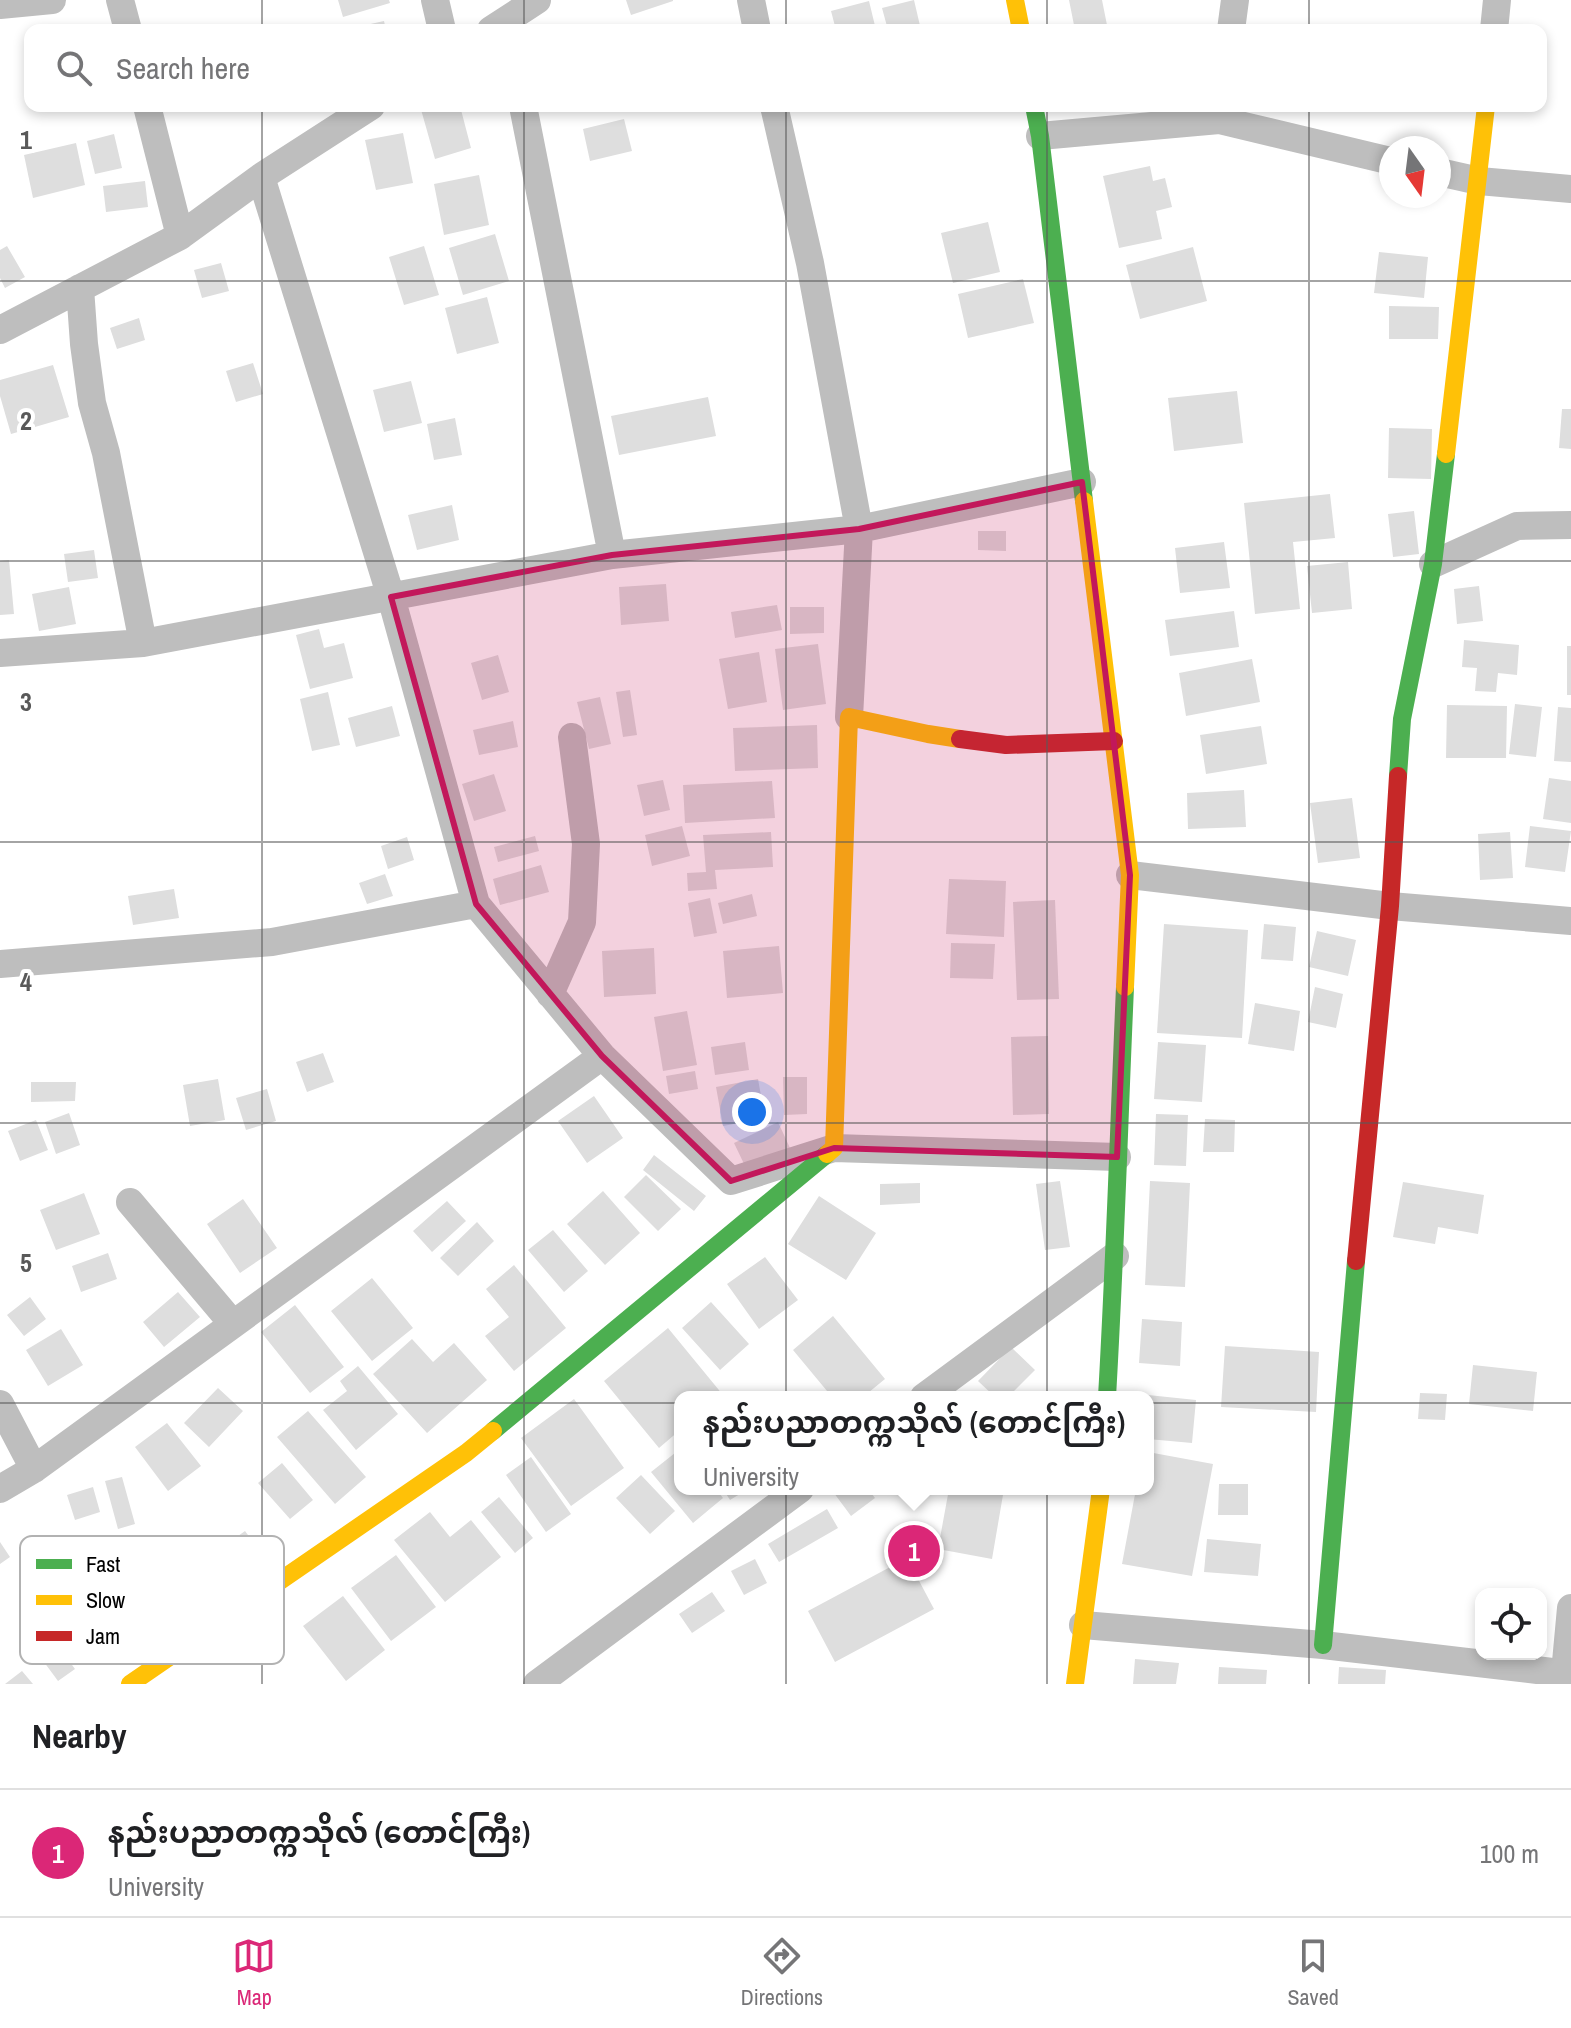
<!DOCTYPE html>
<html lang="en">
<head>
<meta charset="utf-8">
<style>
	body { margin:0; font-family:"Archivo Narrow","Noto Sans Myanmar",sans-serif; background:#f6f6f6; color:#202124 }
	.controls { position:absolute; right:24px; bottom:24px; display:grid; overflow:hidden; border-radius:16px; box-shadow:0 4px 12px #0003 }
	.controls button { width:72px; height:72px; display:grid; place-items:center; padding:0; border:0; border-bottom:2px solid #e0e0e0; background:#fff; color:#202124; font:40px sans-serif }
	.compass { position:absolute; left:1379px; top:136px; width:72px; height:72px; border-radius:50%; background:#fff; box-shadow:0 4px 12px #0003; rotate:166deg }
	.you { position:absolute; left:752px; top:1112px; width:28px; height:28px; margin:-20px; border:6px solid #fff; border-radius:50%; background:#1a73e8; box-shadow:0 0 0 12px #1a73e833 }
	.badge { display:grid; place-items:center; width:52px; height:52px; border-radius:50%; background:#db2777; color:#fff; font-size:26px; font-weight:700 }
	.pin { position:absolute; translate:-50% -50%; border:4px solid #fff; box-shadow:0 2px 8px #0006 }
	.popup { position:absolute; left:674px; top:1391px; width:480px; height:104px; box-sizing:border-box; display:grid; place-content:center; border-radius:16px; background:#fff; filter:drop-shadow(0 2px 6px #0005); font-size:26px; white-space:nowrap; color:#757577 }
	.popup b { font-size:30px; color:#202124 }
	.popup::after { content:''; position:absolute; left:50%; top:100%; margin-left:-16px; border:16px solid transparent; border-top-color:#fff }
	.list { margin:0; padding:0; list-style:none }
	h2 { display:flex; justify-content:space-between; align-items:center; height:104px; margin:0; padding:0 32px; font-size:34px }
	h2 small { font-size:26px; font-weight:400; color:#757577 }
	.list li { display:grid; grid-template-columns:52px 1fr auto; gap:24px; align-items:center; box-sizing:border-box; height:128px; padding:0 32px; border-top:2px solid #e0e0e0 }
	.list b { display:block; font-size:30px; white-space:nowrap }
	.list p { margin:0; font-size:26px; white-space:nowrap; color:#757577 }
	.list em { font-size:26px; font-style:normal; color:#757577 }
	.icon { flex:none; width:44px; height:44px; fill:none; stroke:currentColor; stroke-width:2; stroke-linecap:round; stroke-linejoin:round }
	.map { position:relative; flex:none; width:1571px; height:1684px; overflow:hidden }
	.search { position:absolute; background:#fff; box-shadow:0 4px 12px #0003; left:24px; right:24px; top:24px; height:88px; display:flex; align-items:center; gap:20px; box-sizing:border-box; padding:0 28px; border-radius:16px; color:#757577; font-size:30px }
	.sheet { height:232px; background:#fff }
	nav { display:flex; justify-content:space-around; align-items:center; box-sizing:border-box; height:112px; border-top:2px solid #e0e0e0; background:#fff; font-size:22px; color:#757577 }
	nav a { display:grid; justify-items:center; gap:4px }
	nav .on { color:#db2777 }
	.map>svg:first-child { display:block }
	.building { fill:#dedede }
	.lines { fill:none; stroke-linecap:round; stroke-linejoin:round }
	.street { stroke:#bebebe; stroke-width:28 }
	.fast { stroke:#4caf50; stroke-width:18 }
	.slow { stroke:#ffc107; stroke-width:18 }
	.jam { stroke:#c62828; stroke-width:18 }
	.marked { fill:#c2185b; fill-opacity:0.2; stroke:#c2185b; stroke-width:6; stroke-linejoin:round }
	.grid { fill:none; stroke:#595959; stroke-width:2; stroke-opacity:0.55 }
	.key { fill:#fff; stroke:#b2b2b2; stroke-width:2 }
	.key-label { font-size:22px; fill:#000 }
	.grid-label { font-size:26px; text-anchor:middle; font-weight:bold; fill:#595959; stroke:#fff; stroke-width:8; stroke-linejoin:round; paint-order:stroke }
</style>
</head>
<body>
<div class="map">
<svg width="1571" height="1684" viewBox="0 0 1571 1684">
	<rect width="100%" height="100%" fill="#fff"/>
	<path class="building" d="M338 0H389L390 3 343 17Z
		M626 0H673V1L631 15Z
		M914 0 921 30H888L882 8Z
		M1069 0H1102L1108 30H1075Z
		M869 1 876 30H836L831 11Z
		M384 21 386 30H348V29Z
		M30 58V77L24 60Z
		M420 106H460L471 148 435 159Z
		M1324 106H1357L1356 110 1324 108Z
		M624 119 632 151 590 161 583 129Z
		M403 133 413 183 376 190 365 140Z
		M114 134 122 168 95 174 87 141Z
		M76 143 85 185 33 198 24 155Z
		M1150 166 1153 181 1165 178 1172 207 1156 211 1162 239 1119 248 1103 176Z
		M479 175 489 225 444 235 434 184Z
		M145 181 148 207 106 212 103 186Z
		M988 222 1000 272 953 283 941 233Z
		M495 234 509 281 463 295 449 248Z
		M7 246 25 277 5 288 0 278V250Z
		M424 246 439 295 404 305 389 257Z
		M1193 247 1207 301 1140 319 1126 265Z
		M1379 252 1428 257 1424 298 1374 293Z
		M221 263 229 291 202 298 194 270Z
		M1023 279 1034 323 968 338 958 294Z
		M487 297 499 343 457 354 445 308Z
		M1389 306 1439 307 1438 339H1389Z
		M139 318 145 340 117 349 110 328Z
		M253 363 263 394 236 402 226 371Z
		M53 365 69 417 11 434 0 396V380Z
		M411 381 422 423 384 432 373 390Z
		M1237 391 1243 443 1174 451 1168 398Z
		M708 397 716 436 619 455 611 416Z
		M1562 409H1571V449L1559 448Z
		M455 418 462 455 434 460 427 424Z
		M1389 428 1432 429 1431 479 1388 478Z
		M1330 494 1335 538 1293 542 1300 609 1255 614 1244 503Z
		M452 505 459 540 417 550 408 515Z
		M1414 511 1419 554 1393 557 1388 514Z
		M978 531H1006V551L978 550Z
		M1224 542 1230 588 1180 593 1175 548Z
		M94 550 98 578 68 582 64 554Z
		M9 560 14 614 0 615V561Z
		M1348 562 1352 609 1312 613 1307 566Z
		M666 584 669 621 621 625 619 587Z
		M1479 586 1483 621 1457 624 1454 589Z
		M69 587 76 624 39 631 32 594Z
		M777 605 782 630 735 638 731 612Z
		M790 607H824V633L790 634Z
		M1234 611 1239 647 1170 656 1165 620Z
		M319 629 324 648 344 643 353 678 310 689 296 635Z
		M1464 640 1519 645 1517 675 1498 673 1496 692 1475 691 1477 668 1462 667Z
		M818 644 826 704 783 710 775 649Z
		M1567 646H1571V695H1567Z
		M759 652 767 702 728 709 719 659Z
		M498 655 509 692 482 700 471 663Z
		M1252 659 1260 702 1186 716 1179 673Z
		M630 690 637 735 623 737 616 692Z
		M328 692 340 745 312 751 300 699Z
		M600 697 611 744 589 749 577 702Z
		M1515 704 1542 707 1536 757 1509 754Z
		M1447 705 1507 706 1506 758H1446Z
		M392 706 400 736 356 747 348 718Z
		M1558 707 1571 708V762L1554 761Z
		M513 721 518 747 479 755 473 730Z
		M817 725 818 768 735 771 733 728Z
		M1261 726 1267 764 1206 774 1200 735Z
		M494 774 506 811 474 821 462 784Z
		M1549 778 1571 781V823L1543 819Z
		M663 780 670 810 644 816 637 785Z
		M772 781 775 818 685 823 683 785Z
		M1244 790 1246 827 1188 829 1187 793Z
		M1352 798 1360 858 1318 863 1310 803Z
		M682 826 690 856 652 866 645 835Z
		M1530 826 1571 831 1565 872 1525 867Z
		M771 832 773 867 715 870 717 889 688 891 687 873 706 872 703 835Z
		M1510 832 1513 878 1480 880 1478 834Z
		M535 836 539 851 498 862 494 847Z
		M407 837 414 860 388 869 381 846Z
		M541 865 549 892 500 905 493 879Z
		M385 874 393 896 367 904 359 883Z
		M949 879 1006 881 1004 937 946 934Z
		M174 889 179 918 133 925 128 896Z
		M752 894 757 916 723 924 718 903Z
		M710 898 717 933 694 937 688 903Z
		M1055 900 1059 999 1017 1000 1013 902Z
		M1164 924 1248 930 1242 1038 1157 1033Z
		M1264 924 1296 927 1293 961 1261 959Z
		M1317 931 1356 940 1348 976 1309 967Z
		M951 943 995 944 993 979 950 978Z
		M779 946 783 993 727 998 723 951Z
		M654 948 656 994 604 997 602 951Z
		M1315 987 1343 994 1336 1028 1308 1022Z
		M1255 1003 1300 1011 1294 1051 1248 1044Z
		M687 1011 697 1065 663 1071 654 1017Z
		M1048 1036 1049 1114 1013 1115 1011 1037Z
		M745 1042 749 1070 715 1075 711 1047Z
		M1158 1042 1206 1045 1202 1102 1154 1099Z
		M323 1053 334 1082 307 1092 296 1062Z
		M695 1071 698 1089 669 1094 666 1076Z
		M783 1077H807V1114L784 1115Z
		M218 1079 225 1120 190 1126 183 1085Z
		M758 1079 765 1118 723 1126 716 1087Z
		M31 1082H76L75 1101 31 1102Z
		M267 1089 276 1121 246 1130 236 1098Z
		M594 1096 623 1138 587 1163 558 1121Z
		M69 1113 80 1145 56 1154 45 1122Z
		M1156 1114 1188 1115 1186 1166 1154 1165Z
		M1205 1119 1235 1120 1234 1152H1203Z
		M36 1120 48 1150 20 1161 8 1131Z
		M778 1122 790 1148 746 1168 734 1143Z
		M654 1155 706 1196 694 1211 643 1170Z
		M646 1175 681 1209 658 1231 624 1197Z
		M1060 1181 1070 1247 1045 1250 1036 1184Z
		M1150 1181 1190 1183 1185 1287 1145 1285Z
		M1403 1182 1484 1195 1478 1234 1438 1227 1435 1244 1393 1237Z
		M920 1183V1203L880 1205V1184Z
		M603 1191 640 1233 605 1265 567 1224Z
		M84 1193 100 1234 56 1250 40 1210Z
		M819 1196 876 1233 846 1280 788 1244Z
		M243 1199 277 1248 240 1273 207 1224Z
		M447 1201 466 1221 432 1252 413 1231Z
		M477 1222 494 1241 458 1276 440 1258Z
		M553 1230 588 1271 564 1292 528 1250Z
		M108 1253 117 1279 81 1292 72 1266Z
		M765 1257 798 1300 759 1329 727 1284Z
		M514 1265 566 1328 514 1371 485 1336 509 1317 486 1289Z
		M372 1278 413 1328 372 1361 331 1311Z
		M178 1292 200 1317 164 1347 143 1322Z
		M30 1297 46 1319 24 1336 7 1315Z
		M711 1302 749 1344 720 1370 682 1328Z
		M295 1305 344 1367 310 1393 261 1332Z
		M833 1316 885 1379 863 1397H832L793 1350Z
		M1142 1319 1182 1322 1180 1366 1139 1363Z
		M668 1328 723 1395 720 1397H680V1430L659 1448 604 1381Z
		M61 1329 83 1365 48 1386 26 1350Z
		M412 1339 433 1362 454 1343 487 1380 427 1433 373 1374Z
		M1225 1346 1319 1352 1316 1412 1221 1407Z
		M1011 1347 1035 1370 1008 1397H995L978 1381Z
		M1473 1365 1537 1372 1533 1411 1469 1404Z
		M358 1366 398 1414 356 1450 323 1410 347 1391 340 1381Z
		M218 1388 243 1411 209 1447 184 1423Z
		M1420 1393 1447 1394 1445 1420 1418 1419Z
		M1148 1395 1196 1400 1192 1443 1148 1439Z
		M574 1399 624 1468 571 1506 521 1438Z
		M308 1411 366 1477 335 1504 277 1437Z
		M167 1423 201 1466 168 1491 135 1447Z
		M680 1449V1489H716L723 1498 693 1523 651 1472Z
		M1148 1452 1213 1464 1192 1576 1122 1564 1136 1489H1148Z
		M531 1457 571 1514 546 1532 506 1475Z
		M282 1463 313 1500 290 1519 258 1483Z
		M641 1475 675 1511 650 1534 616 1498Z
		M122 1477 135 1524 118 1529 105 1481Z
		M1219 1484H1248V1515H1218Z
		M93 1487 100 1512 75 1520 67 1495Z
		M723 1489H748L730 1500Z
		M831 1489H868L875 1498 851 1516Z
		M949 1489H1004L992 1559 938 1549Z
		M499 1497 533 1538 515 1553 481 1512Z
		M827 1509 838 1528 779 1562 768 1544Z
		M430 1512 450 1537 471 1520 501 1557 445 1602 394 1540Z
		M245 1531 266 1559 248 1573 227 1544Z
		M1207 1539 1261 1544 1258 1576 1204 1572Z
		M0 1542 10 1557 0 1564Z
		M396 1555 436 1607 391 1641 351 1588Z
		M907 1558 934 1609 835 1662 808 1611Z
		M755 1559 767 1583 744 1595 731 1571Z
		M154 1592 166 1623 140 1633 128 1602Z
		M712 1592 725 1611 692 1633 679 1614Z
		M343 1596 385 1650 346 1681 303 1626Z
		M61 1650 75 1669 58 1681 44 1662Z
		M1135 1659 1179 1663 1176 1684H1133Z
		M1219 1667 1267 1670 1266 1684H1218Z
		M1339 1667 1386 1670 1385 1684H1338Z
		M22 1671 33 1684H5Z"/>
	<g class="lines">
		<path class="street" d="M120 0 128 30
			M435 0 442 30
			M751 0 757 30
			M0 5 52 0
			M491 30 537 0
			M1231 30 1235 0
			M1494 30 1497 0
			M147 106 180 236
			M523 106 612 555
			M774 106 810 263 859 529 849 717
			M1040 136 1219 120 1391 161
			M1439 172 1479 181 1571 189
			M261 177 391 597 476 904 602 1056 731 1181 834 1148 1117 1157
			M80 288 84 344 92 403 106 453 143 643
			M0 330 180 236 261 177 371 106
			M1433 564 1517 526 1571 525
			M0 653 143 643 612 555 859 529 1082 482
			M1130 875 1390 906 1571 921
			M0 964 272 942 476 904
			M550 994 582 922 586 844 572 737
			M130 1202 233 1324
			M924 1397 1115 1256
			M0 1404 34 1469
			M0 1489 34 1469 602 1056
			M1083 1625 1323 1645 1571 1674
			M1565 1673 1571 1608
			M537 1684 800 1489"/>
		<path class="fast" d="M1034 106 1040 136 1084 501
			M1398 776 1402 719 1433 564 1446 454
			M1107 1397C1115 1260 1119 1123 1125 987
			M493 1431 827 1154
			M1323 1645 1356 1261"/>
		<path class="slow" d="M1015 0 1021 30
			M1446 454 1486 106
			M1084 501 1130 875 1125 987
			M827 1154 834 1148 849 717 928 734 960 739
			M130 1684 466 1453 493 1431
			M1075 1684 1101 1489"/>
		<path class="jam" d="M960 739 1006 745 1114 741
			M1356 1261 1390 906 1398 776"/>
	</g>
	<path class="marked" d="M1082 482 1130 875 1117 1157 834 1148 731 1181 602 1056 476 904 391 597 612 555 859 529Z"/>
	<path class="grid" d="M262 0V30M524 0V30M786 0V30M1047 0V30M1309 0V30M262 106V1684M524 106V1684M786 106V1684M1047 106V1684M1309 106V1684M0 281H1571M0 561H1571M0 842H1571M0 1123H1571M0 1403H1571"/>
	<rect x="20" y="1536" width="264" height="128" rx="12" class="key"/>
	<rect x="36" y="1559" width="36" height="10" fill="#4caf50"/>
	<rect x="36" y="1595" width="36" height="10" fill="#ffc107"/>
	<rect x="36" y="1631" width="36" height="10" fill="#c62828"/>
	<g class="key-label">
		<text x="86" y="1572">Fast</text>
		<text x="86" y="1608">Slow</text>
		<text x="86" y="1644">Jam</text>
	</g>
	<g class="grid-label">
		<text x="26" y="149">1</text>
		<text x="26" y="430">2</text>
		<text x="26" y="711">3</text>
		<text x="26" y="991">4</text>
		<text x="26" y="1272">5</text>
	</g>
</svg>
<div class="controls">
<button><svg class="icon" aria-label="locate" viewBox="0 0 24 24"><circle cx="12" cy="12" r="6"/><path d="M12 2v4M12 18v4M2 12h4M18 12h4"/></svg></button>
</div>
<svg class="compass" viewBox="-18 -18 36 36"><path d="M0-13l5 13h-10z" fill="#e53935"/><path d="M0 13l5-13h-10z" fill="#757577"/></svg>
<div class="you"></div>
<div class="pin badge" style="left:914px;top:1551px">1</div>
<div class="popup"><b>နည်းပညာတက္ကသိုလ် (တောင်ကြီး)</b>University</div>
<div class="search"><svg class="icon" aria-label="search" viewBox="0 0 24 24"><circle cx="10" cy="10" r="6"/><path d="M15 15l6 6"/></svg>Search here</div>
</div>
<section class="sheet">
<h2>Nearby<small></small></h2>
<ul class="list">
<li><span class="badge">1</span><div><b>နည်းပညာတက္ကသိုလ် (တောင်ကြီး)</b><p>University</p></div><em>100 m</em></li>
</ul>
</section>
<nav>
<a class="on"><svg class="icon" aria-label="map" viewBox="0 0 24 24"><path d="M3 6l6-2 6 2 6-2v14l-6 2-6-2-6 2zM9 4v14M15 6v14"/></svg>Map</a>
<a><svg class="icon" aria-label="directions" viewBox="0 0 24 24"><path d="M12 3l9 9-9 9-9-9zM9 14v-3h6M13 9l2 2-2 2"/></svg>Directions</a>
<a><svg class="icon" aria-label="saved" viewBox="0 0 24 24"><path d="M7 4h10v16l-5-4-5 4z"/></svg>Saved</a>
</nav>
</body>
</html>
